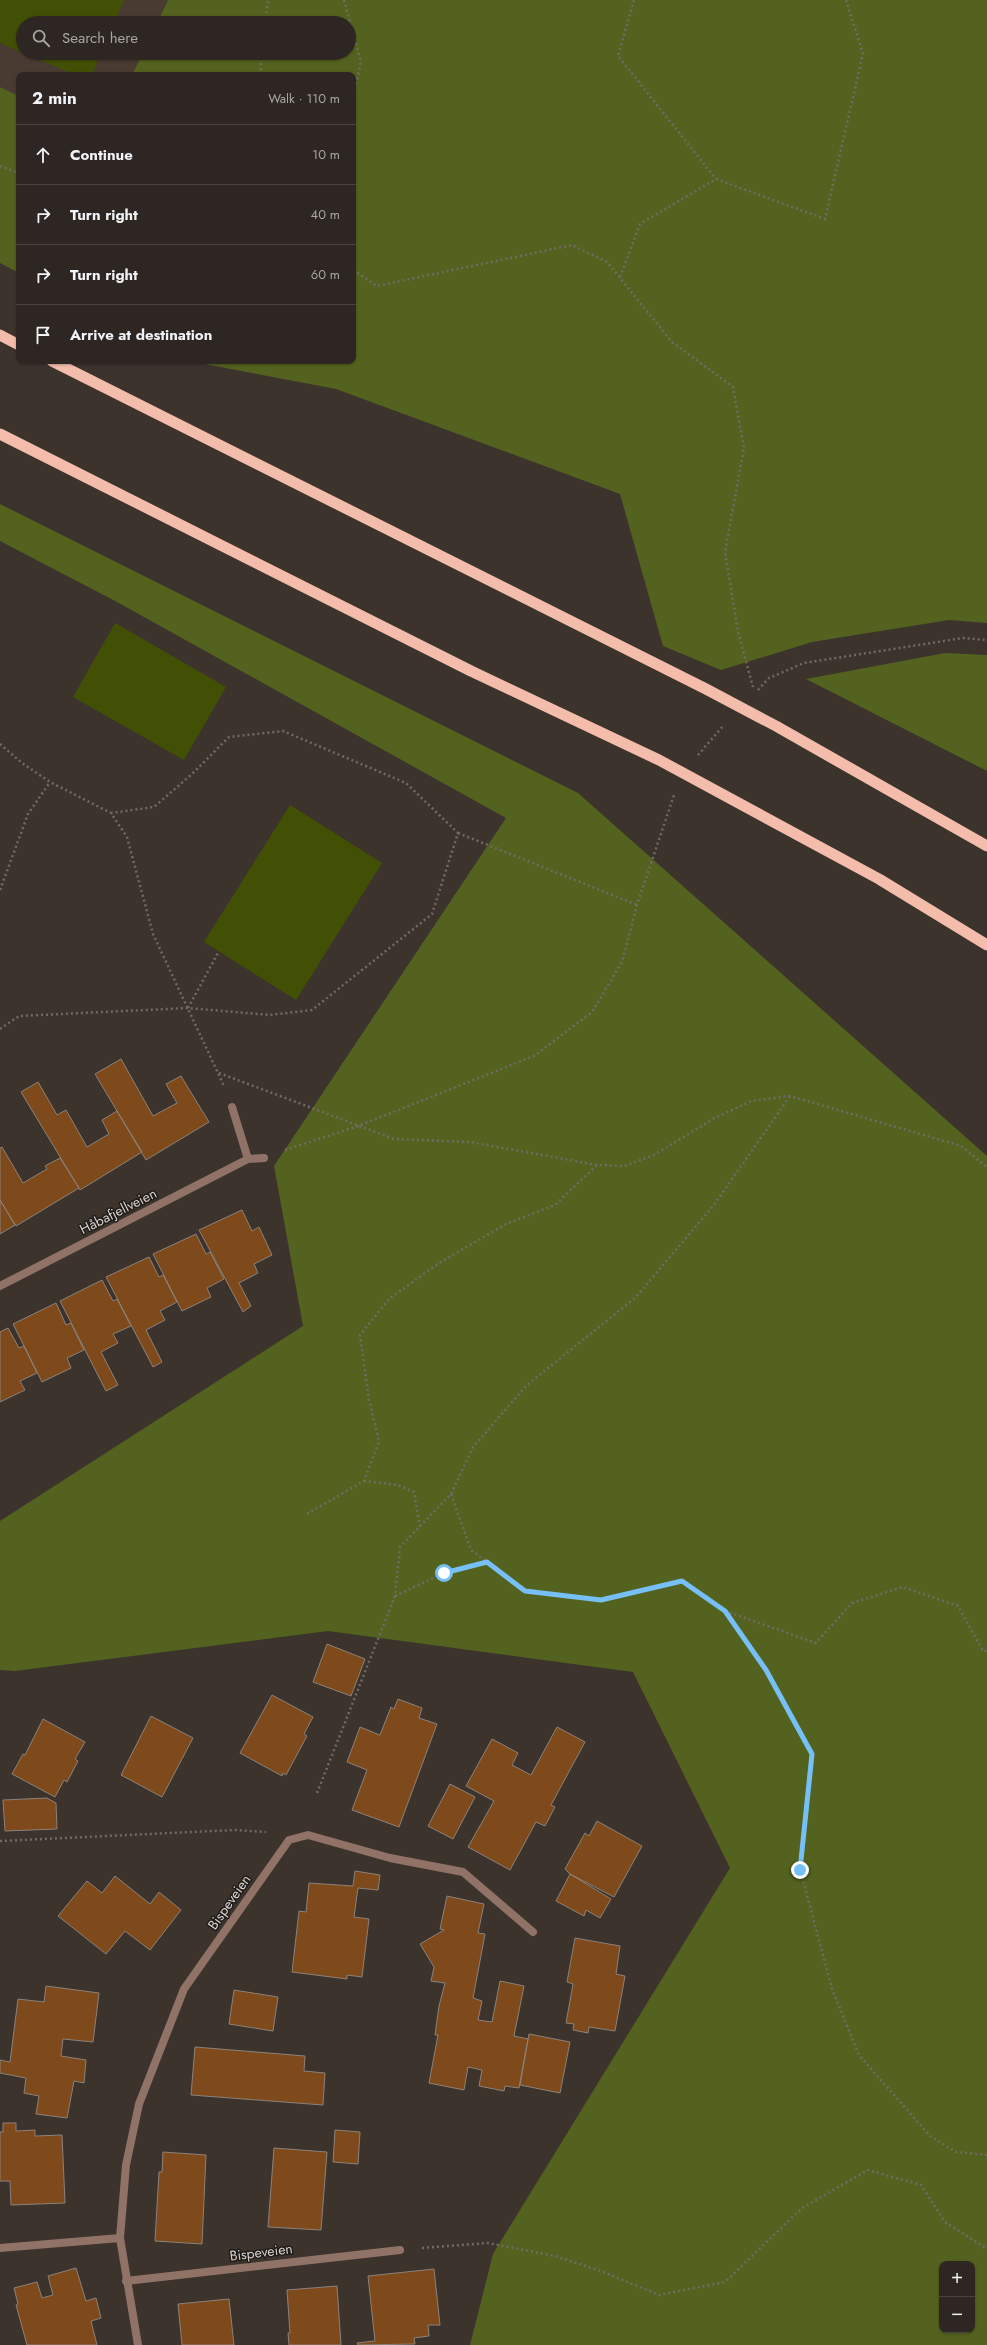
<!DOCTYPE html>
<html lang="en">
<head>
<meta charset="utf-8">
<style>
	body { margin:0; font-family:Jost,sans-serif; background:#39322f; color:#f1f3f6 }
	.controls { position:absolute; right:12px; bottom:12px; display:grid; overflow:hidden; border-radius:8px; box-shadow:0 1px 3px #0004 }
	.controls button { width:36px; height:36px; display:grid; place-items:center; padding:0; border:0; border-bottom:1px solid #484340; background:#2d2622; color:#f1f3f6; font:20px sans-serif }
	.stop { position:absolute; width:12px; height:12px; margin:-9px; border:3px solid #76c0f7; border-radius:50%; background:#fff }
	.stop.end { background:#76c0f7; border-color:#fff; box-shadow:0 1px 4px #0008 }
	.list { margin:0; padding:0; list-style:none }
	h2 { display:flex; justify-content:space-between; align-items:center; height:52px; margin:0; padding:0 16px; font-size:17px }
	h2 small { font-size:13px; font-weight:400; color:#a7a5a5 }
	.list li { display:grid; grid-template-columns:26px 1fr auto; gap:12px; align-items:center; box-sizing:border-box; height:60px; padding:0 16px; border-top:1px solid #484340 }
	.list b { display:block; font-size:15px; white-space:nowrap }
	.list em { font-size:13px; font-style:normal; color:#a7a5a5 }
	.icon { flex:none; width:22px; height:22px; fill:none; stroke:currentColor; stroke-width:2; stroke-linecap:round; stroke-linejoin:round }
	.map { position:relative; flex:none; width:987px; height:2345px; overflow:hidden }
	.search { position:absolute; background:#2d2622; box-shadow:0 1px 3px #0004; left:16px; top:16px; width:340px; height:44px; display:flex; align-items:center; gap:10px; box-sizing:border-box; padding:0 14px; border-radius:22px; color:#a7a5a5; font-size:15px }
	.panel { position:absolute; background:#2d2622; box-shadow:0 1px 3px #0004; left:16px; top:72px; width:340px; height:292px; border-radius:8px }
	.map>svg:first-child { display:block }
	.built { fill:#493b31 }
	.green { fill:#425005 }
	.forest { fill:#53621e; fill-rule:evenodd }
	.building { fill:#7f4a1b; stroke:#8c827b }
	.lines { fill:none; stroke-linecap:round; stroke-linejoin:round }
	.path { stroke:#726a65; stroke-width:2.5; stroke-dasharray:2 3; stroke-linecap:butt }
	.minor { stroke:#917267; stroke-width:8 }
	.trunk { stroke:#f4bdab; stroke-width:11 }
	.route { stroke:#76c0f7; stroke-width:5 }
	.labels { text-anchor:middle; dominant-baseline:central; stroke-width:3; stroke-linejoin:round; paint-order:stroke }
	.street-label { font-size:14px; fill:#d8d2ce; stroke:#201c19 }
</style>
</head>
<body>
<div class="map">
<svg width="987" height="2345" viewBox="0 0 987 2345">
	<rect width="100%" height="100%" fill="#3c332d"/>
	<path class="built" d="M0 0H168L157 23H23V53H143L132 75H19V96L0 87Z"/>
	<path class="green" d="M0 0H124L114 23H23V53L0 43Z
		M24 53H101L92 75H75Z
		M115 623 226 687 184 760 73 697Z
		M290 805 382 863 296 1000 204 942Z"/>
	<path class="forest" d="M168 0H987V623L949 620 812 642 721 670 663 646 620 494 336 389 189 361H353V75H132L143 53H349V23H157Z
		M0 87 19 96V273L0 263Z
		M0 504 578 793 987 1156V2345H470L493 2254 730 1868 633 1672 328 1631 15 1671 0 1670V1521L303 1326 274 1166 506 818 117 602 0 541ZM942 2264H972V2330H942Z
		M945 653 987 655V771L806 679Z"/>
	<path class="building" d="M121 1059 153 1116 177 1103 166 1084 181 1076 209 1122 146 1160 95 1074Z
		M38 1082 57 1115 66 1110 87 1147 109 1134 102 1120 117 1111 142 1152 80 1190 21 1092Z
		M2 1147 23 1183 47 1169 45 1166 60 1158 79 1188 16 1226 0 1200V1148Z
		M0 1200 15 1225 0 1234Z
		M242 1210 252 1231 259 1227 272 1255 254 1264 258 1273 239 1283 251 1306 243 1312 199 1230Z
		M196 1234 206 1254 210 1252 224 1279 207 1288 211 1297 182 1311 153 1254Z
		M149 1257 159 1277 163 1275 177 1302 160 1311 165 1320 146 1330 162 1362 153 1367 106 1277Z
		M102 1280 113 1301 117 1299 131 1326 113 1334 118 1343 101 1352 118 1385 106 1391 60 1301Z
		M56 1303 66 1325 71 1323 84 1350 67 1358 71 1368 42 1382 13 1324Z
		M8 1328 19 1348 24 1346 37 1373 20 1381 25 1390 0 1402V1332Z
		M327 1644 365 1659 351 1696 313 1682Z
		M272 1695 313 1717 304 1734 307 1736 286 1775 283 1773 282 1776 240 1753Z
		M398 1699 422 1708 419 1718 437 1724 399 1827 352 1810 367 1770 347 1762 360 1727 380 1735 391 1707 394 1709Z
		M151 1716 193 1738 162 1797 121 1775Z
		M43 1719 85 1742 75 1759 78 1761 67 1782 64 1780 55 1797 12 1774 23 1754 25 1755Z
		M557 1727 585 1742 551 1805 555 1807 545 1826 536 1822 510 1870 468 1847 494 1801 466 1786 492 1739 518 1753 512 1765 531 1775Z
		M450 1784 475 1797 453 1839 428 1826Z
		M47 1798 56 1803 57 1829 5 1831 3 1800Z
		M597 1821 642 1846 614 1897 570 1874 565 1869 585 1833 589 1836Z
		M355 1871 380 1875 378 1890 358 1888 354 1917 369 1919 362 1977 347 1975V1979L292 1972 299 1911 306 1912 309 1883 353 1886Z
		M570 1874 611 1899 600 1918 586 1910 584 1916 556 1901Z
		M115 1876 150 1904 159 1892 181 1910 150 1950 125 1931 106 1954 58 1916 87 1881 102 1893Z
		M447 1896 484 1904 478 1933 485 1934 473 1998 482 2001 478 2020 492 2022 500 1981 524 1986 514 2036 528 2039 519 2088 505 2086 504 2091 479 2086 482 2070 468 2067 464 2090 429 2083 438 2035H435L439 2006 445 1983 431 1981 434 1967 420 1944 444 1930 440 1929Z
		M575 1938 620 1946 616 1974 625 1976 615 2031 589 2027 588 2033 573 2030 574 2024 566 2023 573 1984 567 1982Z
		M46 1986 99 1993 93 2042 63 2039 61 2056 86 2060 84 2083 74 2081 67 2118 36 2114 39 2096 24 2093 26 2078 0 2073V2060L10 2062 18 1999 44 2002Z
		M234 1990 278 1997 273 2031 229 2024Z
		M529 2034 570 2042 560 2093 520 2085Z
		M195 2047 305 2056 304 2071 325 2073 323 2105 191 2095Z
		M3 2123H16V2131L35 2130V2136L62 2135 65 2203 11 2205 10 2181H0V2132H3Z
		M335 2130 360 2132 358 2164 333 2162Z
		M274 2148 327 2152 321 2230 268 2227Z
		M163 2152 206 2155 202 2244 155 2241 159 2172H162Z
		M76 2268 86 2301 96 2298 101 2318 91 2321 97 2345H27L16 2305 18 2304 14 2288 37 2282 42 2298 53 2295 48 2276Z
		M434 2269 440 2325H428L429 2336 414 2338 415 2344 358 2345 357 2343 375 2341 368 2276Z
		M337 2286 341 2345H289L288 2333H290L287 2290Z
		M229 2299 234 2345H182L178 2304Z"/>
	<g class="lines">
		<path class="path" d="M344 0 361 62 353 97
			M634 0 618 56 716 179
			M265 23 268 0
			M260 75 262 53
			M0 166 19 173
			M353 270 377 286 572 245 607 262 672 342 733 387 744 448 725 552 738 632 753 687
			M620 277 640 224 716 179 825 219 863 54 846 0
			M758 690 769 678 804 663 963 638 987 640
			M0 744 22 763 50 782 111 813 127 837 153 934 224 1086
			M698 755 724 725
			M458 833 637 905
			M0 890 28 814 50 782
			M188 1008 219 951
			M0 1029 19 1016 188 1008 270 1015 312 1010 432 914 458 833 406 783 283 731 229 737 192 774 154 807 111 813
			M219 1073 394 1139 470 1142 597 1165 624 1166 654 1155 713 1119 751 1101 790 1096 961 1146 987 1167
			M285 1150 358 1126 534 1056 592 1012 622 962 637 905 674 795
			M364 1481 398 1485 414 1492 420 1527
			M451 1494 471 1550 525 1591 601 1600 682 1581 725 1611 766 1670 811 1754 800 1869 832 1989 859 2055 930 2136 956 2152 987 2155
			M307 1514 364 1481 379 1441 369 1400 360 1335 389 1299 439 1263 506 1224 555 1205 597 1165
			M395 1596 444 1573 486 1562
			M725 1611 816 1643 852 1603 903 1587 958 1606 983 1651H987
			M317 1793 395 1596 400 1547 451 1494 473 1447 527 1385 635 1298 714 1205 790 1096
			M0 1841 235 1830 266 1832
			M422 2248 488 2243 555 2256 601 2271 659 2295 725 2282 802 2208 868 2170 921 2185 945 2222 987 2249"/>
		<path class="minor" d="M232 1107 248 1159
			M0 1286 248 1159 264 1158
			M0 2248 120 2238
			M126 2281 400 2250
			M138 2345 120 2238 126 2165 139 2104 184 1989 289 1840 308 1835 390 1858 463 1872 533 1932"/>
		<path class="trunk" d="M0 335 19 345
			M52 361 706 689 776 726 987 846
			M0 434 471 671 659 760 879 879 987 945"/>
	</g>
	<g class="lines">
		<path class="route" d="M444 1573 487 1562 525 1591 601 1600 682 1581 725 1611 766 1670 812 1754 800 1870"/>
	</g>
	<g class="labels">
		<g class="street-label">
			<text transform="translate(118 1211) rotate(-27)">Håbafjellveien</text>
			<text transform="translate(229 1902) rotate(-55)">Bispeveien</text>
			<text transform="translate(261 2252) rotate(-7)">Bispeveien</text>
		</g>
	</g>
</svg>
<div class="controls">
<button>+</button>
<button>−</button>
</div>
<div class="stop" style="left:444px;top:1573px"></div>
<div class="stop end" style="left:800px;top:1870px"></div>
<div class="search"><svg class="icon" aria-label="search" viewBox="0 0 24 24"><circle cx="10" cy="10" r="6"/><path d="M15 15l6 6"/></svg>Search here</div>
<section class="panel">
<h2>2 min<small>Walk · 110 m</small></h2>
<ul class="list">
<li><svg class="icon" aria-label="ahead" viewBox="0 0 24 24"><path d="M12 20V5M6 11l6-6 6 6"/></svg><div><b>Continue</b></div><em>10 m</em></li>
<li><svg class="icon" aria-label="right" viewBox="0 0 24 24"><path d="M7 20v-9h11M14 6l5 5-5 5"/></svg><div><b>Turn right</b></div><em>40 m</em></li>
<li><svg class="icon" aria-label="right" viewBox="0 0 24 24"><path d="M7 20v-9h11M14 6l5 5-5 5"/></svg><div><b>Turn right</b></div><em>60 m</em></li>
<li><svg class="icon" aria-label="arrive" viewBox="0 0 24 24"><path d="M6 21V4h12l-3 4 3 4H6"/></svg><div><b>Arrive at destination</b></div></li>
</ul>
</section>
</div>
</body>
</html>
